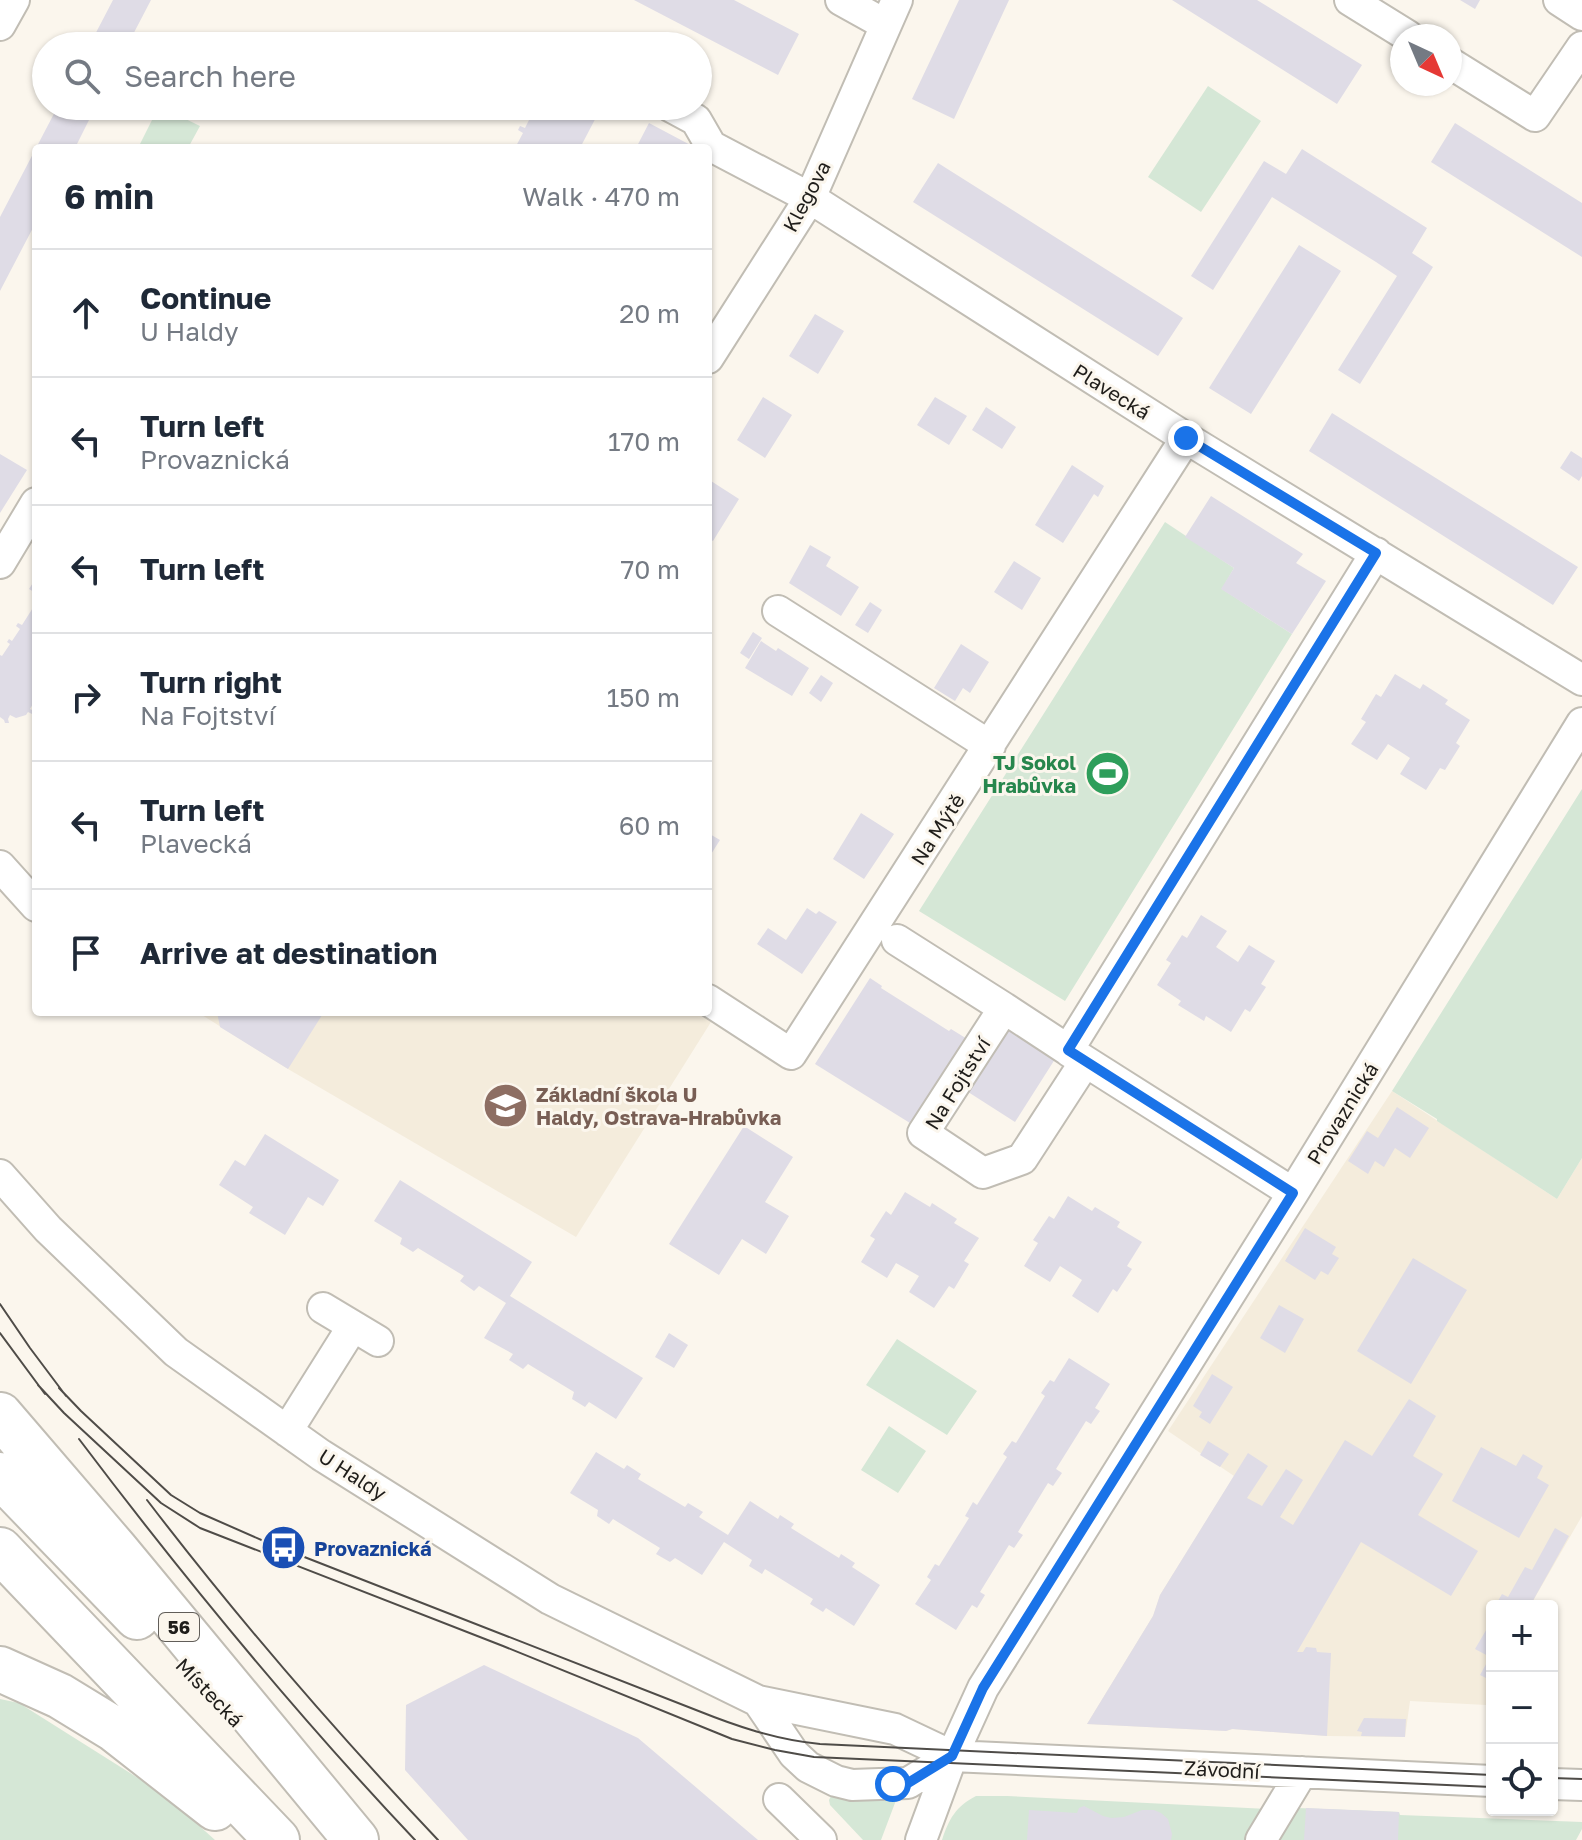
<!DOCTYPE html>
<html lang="en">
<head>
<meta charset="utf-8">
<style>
	body { margin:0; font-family:"Golos Text",sans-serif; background:#f2f2f3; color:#1f2937 }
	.controls { position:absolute; right:24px; bottom:24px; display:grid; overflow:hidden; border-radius:8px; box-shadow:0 2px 6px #0004 }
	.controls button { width:72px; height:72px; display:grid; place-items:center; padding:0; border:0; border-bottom:2px solid #e0e1e3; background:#fff; color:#1f2937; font:40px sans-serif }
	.compass { position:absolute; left:1390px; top:24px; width:72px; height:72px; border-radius:50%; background:#fff; box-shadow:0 2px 6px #0004; rotate:136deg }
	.stop { position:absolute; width:24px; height:24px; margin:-18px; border:6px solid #1a73e8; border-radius:50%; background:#fff }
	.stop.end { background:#1a73e8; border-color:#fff; box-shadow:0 2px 8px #0008 }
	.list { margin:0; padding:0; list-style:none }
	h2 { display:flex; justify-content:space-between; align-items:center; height:104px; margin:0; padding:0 32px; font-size:34px }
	h2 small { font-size:26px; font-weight:400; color:#747a83 }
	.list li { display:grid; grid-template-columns:52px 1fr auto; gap:24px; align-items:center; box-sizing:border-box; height:128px; padding:0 32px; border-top:2px solid #e0e1e3 }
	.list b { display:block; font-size:30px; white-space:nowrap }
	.list p { margin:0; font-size:26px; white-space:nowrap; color:#747a83 }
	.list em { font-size:26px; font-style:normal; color:#747a83 }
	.icon { flex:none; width:44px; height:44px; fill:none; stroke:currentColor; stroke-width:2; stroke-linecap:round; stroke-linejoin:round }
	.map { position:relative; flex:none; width:1582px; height:1840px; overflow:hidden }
	.search { position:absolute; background:#fff; box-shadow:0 2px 6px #0004; left:32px; top:32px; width:680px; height:88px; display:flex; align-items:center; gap:20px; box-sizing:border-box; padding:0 28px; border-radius:44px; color:#747a83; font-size:30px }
	.panel { position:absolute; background:#fff; box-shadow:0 2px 6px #0004; left:32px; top:144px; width:680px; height:872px; border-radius:8px }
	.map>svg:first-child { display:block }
	.built { fill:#f4ecdc }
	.green { fill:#d5e7d6 }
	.building { fill:#dfdce6 }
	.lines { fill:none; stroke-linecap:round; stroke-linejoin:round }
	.minor-casing { stroke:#c1bdb4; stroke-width:34 }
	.highway-casing { stroke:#c1bdb4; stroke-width:48 }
	.minor { stroke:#fff; stroke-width:30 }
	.highway { stroke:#fff; stroke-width:44 }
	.tram { stroke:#4f4c48; stroke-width:2 }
	.route { stroke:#1a73e8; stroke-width:10 }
	.labels { text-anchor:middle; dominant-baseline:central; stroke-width:6; stroke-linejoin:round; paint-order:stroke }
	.shield { fill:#fbf6ed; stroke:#615e59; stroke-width:2 }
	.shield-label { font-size:18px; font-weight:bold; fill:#1f1d1a }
	.street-label { font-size:20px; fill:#1f1d1a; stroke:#fbf6ed }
	.leisure-label { font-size:20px; font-weight:bold; fill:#27864d; stroke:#fbf6ed; text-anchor:end }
	.education-label { font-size:20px; font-weight:bold; fill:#785e54; stroke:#fbf6ed; text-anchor:start }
	.transit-label { font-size:20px; font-weight:bold; fill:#164399; stroke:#fbf6ed; text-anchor:start }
</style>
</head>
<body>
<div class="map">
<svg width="1582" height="1840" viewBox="0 0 1582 1840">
	<rect width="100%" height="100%" fill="#fbf6ed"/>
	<path class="built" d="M204 1012H695L711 1022 576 1237 288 1069 202 1015Z
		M1392 1091 1557 1199 1582 1158V1516L1530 1606H1492V1692L1486 1705 1410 1701 1405 1737 1327 1736 1233 1729 1226 1731 1087 1724 1153 1616 1160 1595 1234 1476 1168 1431Z"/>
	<path class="green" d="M1208 86 1261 121 1201 212 1148 177Z
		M159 106 200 126 188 148H138Z
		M1165 522 1234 568 1222 589 1292 634 1065 1001 919 911Z
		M1582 789V1158L1557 1199 1437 1121V1119L1392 1091Z
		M897 1339 977 1391 947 1435 866 1385Z
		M889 1426 926 1451 898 1493 861 1470Z
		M0 1699 19 1703 165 1795 215 1840H0Z
		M833 1792 898 1795 881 1840H863L830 1805 829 1800Z
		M976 1796H1007L1268 1809 1249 1840H942C949 1819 956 1806 976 1796Z
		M1298 1808 1399 1812 1400 1815 1582 1822V1829L1576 1840H1278Z"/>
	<path class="building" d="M113 0H151L127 46H89Z
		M634 0H734L799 34 778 75Z
		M959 0H1009L954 119 912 99Z
		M1172 0H1257L1362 65 1337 104Z
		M1460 0H1480L1475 9Z
		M58 106H96L75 148H36V222L0 291V217Z
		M536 106H602L580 148H515L523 133 518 130 520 126 525 128Z
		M649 123 696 148H636Z
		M1455 123 1582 203V257L1431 162Z
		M1302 149 1427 228 1412 253 1433 267 1360 384 1338 370 1397 276 1376 262 1272 197 1213 290 1191 276 1264 161 1286 174Z
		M938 163 1183 318 1158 356 913 202Z
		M1299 245 1341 271 1251 414 1209 388Z
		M815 314 844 331 818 374 789 356Z
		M763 397 792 415 765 458 737 440Z
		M935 397 967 416 949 445 917 425Z
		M986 407 1016 427 1002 449 972 430Z
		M1332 413 1578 567 1553 605 1309 451Z
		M1571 451 1582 458V476L1579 481 1560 468Z
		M0 454 27 470 0 513Z
		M1072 465 1104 486 1098 497 1094 494 1063 543 1035 525Z
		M711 481 739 499 713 541 708 538V485Z
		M1211 496 1303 554 1296 563 1326 581 1292 634 1221 589 1234 568 1185 537Z
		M810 545 831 557 826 566 859 587 841 616 789 583Z
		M1014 561 1041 578 1022 610 994 592Z
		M36 578V600L32 596 34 592 29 589Z
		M870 602 882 610 868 633 855 625Z
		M36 603V703L34 702 30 709 34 711 32 714 28 712 26 715 16 718 10 715 8 719 9 723H5L4 720 0 717V655L2 656 10 644 7 642 9 639 12 641 20 629 16 626 18 623 22 625Z
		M753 632 762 638 749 659 740 653Z
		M761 641 776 651 778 648 809 668 792 696 745 668Z
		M961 644 989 662 970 693 963 688 955 701 934 688Z
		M1395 674 1420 689 1423 684 1448 700 1445 704 1470 720 1456 743 1460 746 1445 770 1440 768 1426 790 1400 774 1410 758 1404 754 1388 744 1377 760 1351 744 1366 722 1361 719 1376 694 1381 697Z
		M821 675 833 683 821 702 809 693Z
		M861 813 894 834 864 879 833 859Z
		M708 833 720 840 708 859Z
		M807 908 816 914 819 911 837 922 802 974 757 944 768 928 786 940Z
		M1201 915 1227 931 1216 947 1238 962 1249 945 1275 961 1261 984 1266 987 1250 1012 1245 1009 1231 1032 1206 1016 1204 1021 1178 1005 1181 1001 1157 985 1171 963 1166 960 1182 935 1187 938Z
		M870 978 882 986 881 988 949 1031 951 1029 972 1042 918 1128 815 1064Z
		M217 1012H324L288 1069 220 1027Z
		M1007 1024 1057 1056 1015 1122 965 1090Z
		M1397 1107 1429 1128 1410 1158 1395 1148 1384 1167 1375 1161 1368 1174 1348 1161 1367 1131 1378 1138Z
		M744 1126 793 1157 765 1202 789 1216 766 1254 742 1239 719 1275 669 1244Z
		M265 1134 339 1180 323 1206 308 1197 285 1235 249 1213 253 1207 219 1185 235 1160 245 1166Z
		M400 1180 532 1262 510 1296 643 1378 616 1419 589 1402 585 1407 572 1399 574 1392 528 1364 523 1369 509 1360 513 1354 484 1338 506 1303 479 1286 474 1291 460 1281 464 1276 418 1248 413 1252 400 1244 402 1238 374 1221Z
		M905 1192 930 1207 932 1203 957 1219 954 1223 979 1238 964 1261 969 1264 954 1289 949 1286 934 1308 909 1292 919 1276 896 1263 887 1278 861 1262 875 1239 870 1236 886 1211 891 1215Z
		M1068 1196 1092 1211 1095 1207 1120 1222 1117 1227 1142 1242 1127 1266 1132 1269 1117 1292 1113 1289 1098 1313 1072 1296 1082 1280 1060 1266 1050 1282 1024 1266 1038 1243 1033 1240 1049 1216 1054 1219Z
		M1305 1228 1336 1247 1332 1254 1339 1258 1328 1275 1321 1271 1315 1280 1285 1261Z
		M1413 1258 1467 1290 1411 1384 1357 1351Z
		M1279 1305 1304 1319 1285 1353 1260 1338Z
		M669 1333 688 1345 674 1368 655 1357Z
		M1069 1358 1110 1384 1095 1408 1100 1411 1091 1424 1086 1421 1056 1469 1062 1473 1053 1486 1048 1483 1018 1532 1023 1535 1014 1548 1009 1545 980 1592 985 1595 977 1608 972 1605 956 1630 915 1604 931 1580 927 1577 935 1564 939 1566 969 1518 965 1516 973 1502 977 1505 1007 1457 1003 1454 1012 1441 1016 1443 1045 1396 1041 1393 1050 1380 1054 1382Z
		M1212 1374 1233 1387 1210 1424 1199 1417 1202 1412 1193 1406Z
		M1409 1399 1436 1416 1413 1456 1443 1474 1418 1515 1478 1551 1451 1596 1361 1542 1297 1652H1303L1306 1647 1316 1648 1317 1652 1331 1653 1327 1736 1232 1729 1226 1731 1087 1724 1153 1616 1160 1595 1248 1453 1268 1466 1247 1498 1262 1506 1286 1469 1303 1480 1280 1517 1293 1525 1345 1440 1372 1456Z
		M1208 1441 1229 1454 1220 1467 1200 1455Z
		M1481 1447 1516 1466 1523 1454 1543 1466 1537 1478 1549 1485 1519 1538 1452 1501Z
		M596 1452 624 1469 627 1465 641 1474 638 1479 685 1507 688 1503 703 1512 699 1517 728 1535 750 1501 778 1519 780 1515 794 1524 791 1528 839 1558 841 1554 855 1563 852 1567 880 1585 854 1626 826 1608 823 1612 810 1604 813 1599 765 1569 762 1574 749 1566 752 1560 724 1542 702 1575 675 1558 670 1562 656 1554 660 1548 613 1519 609 1524 597 1516 598 1510 570 1493Z
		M1555 1528 1569 1536 1530 1606H1495L1502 1594 1508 1597 1525 1567 1532 1570Z
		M1492 1620V1681L1480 1675 1490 1657 1475 1649Z
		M484 1665 638 1738 758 1840H468L405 1770 406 1705Z
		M1364 1718 1406 1719 1405 1737 1361 1736 1362 1732 1357 1731Z
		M1084 1806 1103 1816 1111 1818 1124 1817 1142 1810H1154L1161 1813 1168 1819 1172 1834 1171 1840H1027L1029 1810 1077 1813 1079 1808Z
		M1306 1808 1399 1812 1398 1840H1304Z"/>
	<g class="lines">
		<defs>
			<path id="minor" d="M841 0 886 25
				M1350 0 1408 36
				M1559 0 1582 15
				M0 25 14 0
				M1450 63 1535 116 1582 47
				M670 106 696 120 711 146 810 198 1186 438 1582 680
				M708 358 810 198 897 0
				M0 563 36 503
				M778 611 990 746
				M0 866 36 906
				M897 940 1004 1008
				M708 1000 791 1054 1186 438
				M1069 1051 1293 1193
				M1085 1062 1022 1159 983 1173 923 1133 1004 1008 1068 1050 1376 553
				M0 1175 48 1229 176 1352 321 1455 550 1599 758 1701 895 1729 952 1756 1492 1781
				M323 1308 353 1326
				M287 1431 353 1326 378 1341
				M758 1701 794 1754 808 1767 836 1781 852 1785 908 1783 952 1756
				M1552 1784 1582 1785
				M779 1799 821 1840
				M921 1840 952 1756 983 1688 1293 1193 1582 723
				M1261 1840 1302 1772"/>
			<path id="highway" d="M0 1415 116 1550 356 1840
				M0 1475 137 1617
				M0 1550 277 1840
				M0 1669 60 1696 114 1729 215 1808"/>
		</defs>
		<use href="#minor" class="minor-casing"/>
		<use href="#highway" class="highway-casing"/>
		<use href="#minor" class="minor"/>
		<use href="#highway" class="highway"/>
		<path class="tram" d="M0 1304 30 1348 66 1396
			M0 1333 45 1394
			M38 1385 64 1413 161 1503 200 1528 503 1646 732 1739 775 1750 814 1757 1492 1787
			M59 1388 81 1411 171 1495 200 1513 266 1542 696 1710C736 1726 776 1740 820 1744L1492 1775
			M79 1439C184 1578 295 1713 415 1840
			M147 1500C238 1619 336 1732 438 1840
			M1552 1778 1582 1779"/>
	</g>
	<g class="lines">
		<path class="route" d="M893 1784 908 1783 952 1756 983 1688 1293 1193 1068 1050 1376 553 1186 438"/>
	</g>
	<defs>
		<symbol id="stadium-disc" viewBox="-11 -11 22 22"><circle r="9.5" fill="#2e9e5b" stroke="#fbf6ed"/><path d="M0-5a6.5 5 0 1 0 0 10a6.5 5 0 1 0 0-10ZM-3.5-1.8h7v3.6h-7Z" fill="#fff"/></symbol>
		<symbol id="school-disc" viewBox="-11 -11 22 22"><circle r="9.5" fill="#8d6e63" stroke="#fbf6ed"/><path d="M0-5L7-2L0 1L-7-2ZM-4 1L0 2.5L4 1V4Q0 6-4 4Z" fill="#fff"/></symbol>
		<symbol id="bus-disc" viewBox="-11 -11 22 22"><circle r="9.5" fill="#1a4fb4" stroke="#fbf6ed"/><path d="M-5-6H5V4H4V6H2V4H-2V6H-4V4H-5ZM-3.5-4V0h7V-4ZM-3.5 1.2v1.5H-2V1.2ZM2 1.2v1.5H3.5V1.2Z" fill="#fff"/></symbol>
	</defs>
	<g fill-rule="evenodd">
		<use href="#stadium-disc" x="1082" y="748" width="51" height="51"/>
		<use href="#school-disc" x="480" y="1080" width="51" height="51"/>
		<use href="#bus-disc" x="258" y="1522" width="51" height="51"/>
	</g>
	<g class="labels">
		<rect class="shield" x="159" y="1613" width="40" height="28" rx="6"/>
		<g class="shield-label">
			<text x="179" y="1627">56</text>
		</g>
		<g class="street-label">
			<text transform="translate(806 196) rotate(-62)">Klegova</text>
			<text transform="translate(1112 391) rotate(32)">Plavecká</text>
			<text transform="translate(937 829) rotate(-57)">Na Mýtě</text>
			<text transform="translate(957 1083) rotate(-58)">Na Fojtství</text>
			<text transform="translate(1342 1113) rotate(-58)">Provaznická</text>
			<text transform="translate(353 1474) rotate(33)">U Haldy</text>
			<text transform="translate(210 1692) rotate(46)">Místecká</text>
			<text transform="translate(1222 1769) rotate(3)">Závodní</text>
		</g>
		<g class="leisure-label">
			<text x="1076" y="762">TJ Sokol<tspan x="1076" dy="23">Hrabůvka</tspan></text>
		</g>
		<g class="education-label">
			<text x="536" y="1094">Základní škola U<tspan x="536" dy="23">Haldy, Ostrava-Hrabůvka</tspan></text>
		</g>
		<g class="transit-label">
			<text x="314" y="1548">Provaznická</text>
		</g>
	</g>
</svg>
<div class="controls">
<button>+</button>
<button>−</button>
<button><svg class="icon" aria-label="locate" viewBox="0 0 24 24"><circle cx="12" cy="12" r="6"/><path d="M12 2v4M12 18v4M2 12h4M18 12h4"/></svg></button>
</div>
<svg class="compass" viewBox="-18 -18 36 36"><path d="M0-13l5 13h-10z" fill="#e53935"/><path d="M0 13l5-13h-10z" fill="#747a83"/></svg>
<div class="stop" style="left:893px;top:1784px"></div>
<div class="stop end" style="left:1186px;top:438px"></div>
<div class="search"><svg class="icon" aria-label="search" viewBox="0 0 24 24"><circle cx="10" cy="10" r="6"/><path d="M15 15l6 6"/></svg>Search here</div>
<section class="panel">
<h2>6 min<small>Walk · 470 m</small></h2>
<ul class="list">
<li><svg class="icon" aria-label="ahead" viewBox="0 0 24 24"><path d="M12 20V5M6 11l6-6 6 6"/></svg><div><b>Continue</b><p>U Haldy</p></div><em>20 m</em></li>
<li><svg class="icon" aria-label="left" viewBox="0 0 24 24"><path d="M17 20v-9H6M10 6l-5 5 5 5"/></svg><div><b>Turn left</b><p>Provaznická</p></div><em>170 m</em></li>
<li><svg class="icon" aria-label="left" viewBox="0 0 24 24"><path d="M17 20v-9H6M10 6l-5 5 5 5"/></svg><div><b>Turn left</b></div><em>70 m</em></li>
<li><svg class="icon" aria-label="right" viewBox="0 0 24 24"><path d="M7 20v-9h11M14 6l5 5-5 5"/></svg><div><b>Turn right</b><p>Na Fojtství</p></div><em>150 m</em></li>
<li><svg class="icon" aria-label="left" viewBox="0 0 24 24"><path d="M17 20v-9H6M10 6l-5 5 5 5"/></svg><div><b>Turn left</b><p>Plavecká</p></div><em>60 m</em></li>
<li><svg class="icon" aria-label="arrive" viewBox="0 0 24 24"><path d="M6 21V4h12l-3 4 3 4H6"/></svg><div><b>Arrive at destination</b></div></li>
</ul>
</section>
</div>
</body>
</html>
